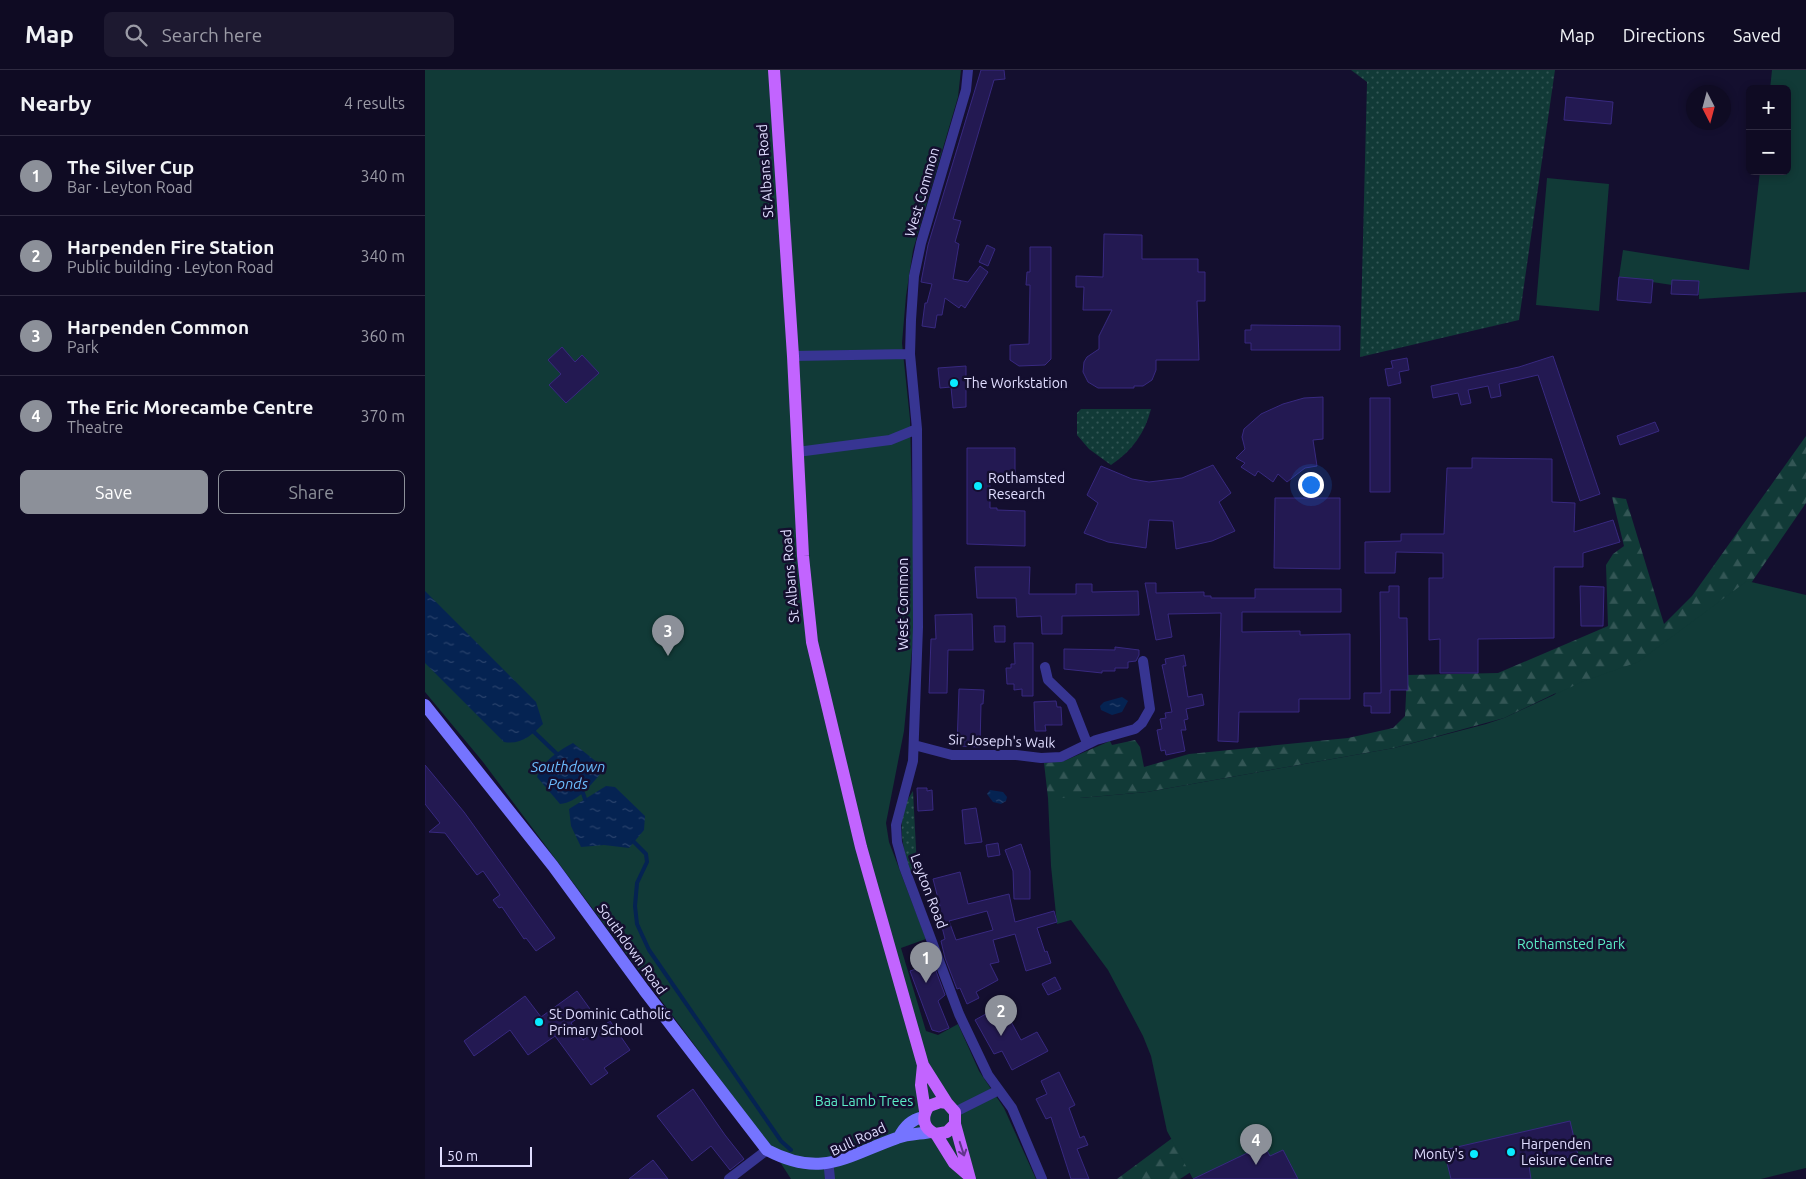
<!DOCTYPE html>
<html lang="en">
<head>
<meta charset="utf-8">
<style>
	body { margin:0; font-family:Ubuntu,sans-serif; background:#1d1930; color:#f1f3f6 }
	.controls { position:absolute; right:15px; top:15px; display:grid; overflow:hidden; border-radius:8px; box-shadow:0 2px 8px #0003 }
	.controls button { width:45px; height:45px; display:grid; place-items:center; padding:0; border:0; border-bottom:1px solid #2f2b41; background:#0f0b23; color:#f1f3f6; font:25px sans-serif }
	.compass { position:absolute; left:1261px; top:15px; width:45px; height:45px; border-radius:50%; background:#0f0b23; box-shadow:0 2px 8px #0003; rotate:174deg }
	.scale { position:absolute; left:15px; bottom:12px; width:92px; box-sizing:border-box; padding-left:5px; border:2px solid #e0ddff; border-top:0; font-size:14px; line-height:18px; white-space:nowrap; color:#e0ddff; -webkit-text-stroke:4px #140f2f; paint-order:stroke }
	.you { position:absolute; left:885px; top:414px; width:18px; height:18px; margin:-12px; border:4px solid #fff; border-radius:50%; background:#1a73e8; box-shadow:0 0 0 8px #1a73e833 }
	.badge { display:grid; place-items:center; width:32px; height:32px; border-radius:50%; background:#8c9099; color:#fff; font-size:16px; font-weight:700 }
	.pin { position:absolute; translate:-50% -41px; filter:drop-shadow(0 1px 2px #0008) }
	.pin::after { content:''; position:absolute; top:26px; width:18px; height:15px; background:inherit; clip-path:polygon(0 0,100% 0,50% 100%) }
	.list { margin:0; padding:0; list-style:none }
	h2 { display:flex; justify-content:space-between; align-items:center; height:65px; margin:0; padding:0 20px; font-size:21px }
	h2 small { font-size:16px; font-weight:400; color:#9b9ba6 }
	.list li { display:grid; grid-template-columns:32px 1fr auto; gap:15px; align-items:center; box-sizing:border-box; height:80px; padding:0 20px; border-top:1px solid #2f2b41 }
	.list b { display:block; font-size:19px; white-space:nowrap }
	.list p { margin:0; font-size:16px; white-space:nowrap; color:#9b9ba6 }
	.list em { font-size:16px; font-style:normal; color:#9b9ba6 }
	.actions { display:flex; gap:10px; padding:15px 20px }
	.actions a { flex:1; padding:11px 0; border:1px solid #8c9099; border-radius:8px; text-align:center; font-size:18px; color:#8c9099 }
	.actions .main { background:#8c9099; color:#fff }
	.icon { flex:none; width:28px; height:28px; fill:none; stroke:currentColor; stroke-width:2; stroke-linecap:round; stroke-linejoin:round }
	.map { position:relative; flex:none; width:1381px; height:1109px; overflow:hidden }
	header { display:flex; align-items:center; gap:30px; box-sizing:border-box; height:70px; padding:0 25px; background:#0f0b23; border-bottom:1px solid #2f2b41 }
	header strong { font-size:24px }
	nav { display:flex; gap:28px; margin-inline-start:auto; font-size:18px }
	.search { width:350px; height:45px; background:#1d1930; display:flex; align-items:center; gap:12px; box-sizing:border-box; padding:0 18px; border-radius:8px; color:#9b9ba6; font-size:19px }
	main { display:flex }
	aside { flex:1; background:#0f0b23 }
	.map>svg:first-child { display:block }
	.grass { fill:url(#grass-dots) }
	.forest { fill:url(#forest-firs) }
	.park { fill:#113a37 }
	.water { fill:url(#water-ripples) }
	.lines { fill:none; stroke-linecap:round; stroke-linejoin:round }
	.stream { stroke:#052352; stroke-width:4 }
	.building { fill:#231952; stroke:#382980; fill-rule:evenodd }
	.street { stroke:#373592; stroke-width:10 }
	.secondary { stroke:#7574ff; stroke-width:12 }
	.primary { stroke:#c264ff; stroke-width:12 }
	.oneway { stroke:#62358d }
	.poi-dot { fill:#09ebff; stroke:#140f2f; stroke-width:2 }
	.labels { text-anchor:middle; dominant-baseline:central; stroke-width:5; stroke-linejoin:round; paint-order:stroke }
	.street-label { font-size:14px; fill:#e0ddff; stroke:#140f2f }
	.poi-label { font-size:14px; fill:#e0ddff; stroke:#140f2f; text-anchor:start }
	.park-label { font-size:14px; fill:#5bedc6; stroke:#140f2f }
	.water-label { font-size:15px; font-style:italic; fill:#6bbdff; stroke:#140f2f }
</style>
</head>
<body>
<header>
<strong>Map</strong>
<div class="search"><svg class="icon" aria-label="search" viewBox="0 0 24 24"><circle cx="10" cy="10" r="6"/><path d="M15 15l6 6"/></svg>Search here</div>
<nav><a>Map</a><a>Directions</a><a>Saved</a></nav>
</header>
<main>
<aside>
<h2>Nearby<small>4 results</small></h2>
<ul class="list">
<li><span class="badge">1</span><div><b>The Silver Cup</b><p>Bar · Leyton Road</p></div><em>340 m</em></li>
<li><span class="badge">2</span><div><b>Harpenden Fire Station</b><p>Public building · Leyton Road</p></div><em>340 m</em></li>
<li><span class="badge">3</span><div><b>Harpenden Common</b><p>Park</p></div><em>360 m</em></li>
<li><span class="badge">4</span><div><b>The Eric Morecambe Centre</b><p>Theatre</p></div><em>370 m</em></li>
</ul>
<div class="actions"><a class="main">Save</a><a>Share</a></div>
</aside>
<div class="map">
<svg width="1381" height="1109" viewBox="0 0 1381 1109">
	<defs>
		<pattern id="grass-dots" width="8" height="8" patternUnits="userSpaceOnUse" patternTransform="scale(1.25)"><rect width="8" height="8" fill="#113a37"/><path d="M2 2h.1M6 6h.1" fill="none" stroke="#335655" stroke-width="1.8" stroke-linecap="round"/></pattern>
		<pattern id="forest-firs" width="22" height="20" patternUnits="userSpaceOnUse" patternTransform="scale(1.25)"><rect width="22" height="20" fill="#113a37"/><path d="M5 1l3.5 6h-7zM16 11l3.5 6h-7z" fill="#335655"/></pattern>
		<pattern id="water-ripples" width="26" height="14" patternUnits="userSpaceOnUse" patternTransform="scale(1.25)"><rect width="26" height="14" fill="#052352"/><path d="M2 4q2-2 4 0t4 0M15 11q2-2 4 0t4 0" fill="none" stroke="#29426c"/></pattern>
	</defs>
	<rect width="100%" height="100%" fill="#140f2f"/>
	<path class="grass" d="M926 0H1130L1094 250 935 287 942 12Z
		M656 339H726C720 363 707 381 686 395L664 379 652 365V343Z
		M488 721 492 798 488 803 485 802C477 775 470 746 488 721Z"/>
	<path class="forest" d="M1381 366V433L1287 570 840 1054 755 1109H692L746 1069 765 1064 1131 623 1079 648 969 678 722 722 655 728H623L619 693 639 691 685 671 687 675 710 670 715 677 719 697 764 684 923 668 968 658 980 646 982 605 1073 603 1183 556 1181 495 1188 484 1199 476 1187 427 1201 429 1239 554 1267 526Z"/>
	<path class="park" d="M0 0H536L533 27 488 180 481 226 477 273 485 349 490 549 479 661 461 753 464 772 501 869 476 878 501 961 513 965 533 954 554 1001 579 1038 611 1109H366L342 1072 58 692 0 622Z
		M1347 0H1381V222L1274 229V211L1247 210V215L1194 207 1198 180 1324 200 1335 101H1362V19H1345Z
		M1122 108 1184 114 1174 241 1111 235Z
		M1322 511 1381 525V1098L1336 1109H768L742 1061 726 986 718 966 683 900 646 850 632 854 626 796 623 728H655L722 722 969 678 1061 654 1079 648 1159 611 1213 592Z"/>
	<path class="water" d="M0 521 111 632 118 654C107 665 96 675 79 672L0 593Z
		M697 627 703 631 697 642 687 645 676 640 675 636 679 632Z
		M148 673 173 693 176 703C165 716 153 732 135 734L112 707C115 693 136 679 148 673Z
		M181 716 190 717 220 746 219 760 204 778 179 775 156 777 146 756 144 739Z
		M565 720 578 722 582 727 581 731 576 734 568 732 562 724Z"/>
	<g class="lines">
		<path class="stream" d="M109 662 132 684
			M158 723 160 729
			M209 772 221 784 222 792 212 813 210 836 212 854 224 880 356 1071 366 1080"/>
	</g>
	<path class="building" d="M556 0H579L580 9 569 10 528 149 536 151 530 172 534 174 528 209 543 212 555 196 563 202 540 238 536 235 534 238 520 228 517 245H512L510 258 497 256 500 233H502L507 214 496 212 503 175Z
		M1141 27 1188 32 1186 54 1139 50Z
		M679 164 717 165V189H773V202H780V231H772L774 290H731V300L727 310 718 316H709V318H673L663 312 658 302 659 292 662 287 674 279V266L687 240H658L659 217H651V206L678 207Z
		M562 175 570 179 563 196 554 192Z
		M605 177H626V289L620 295 594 296 585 290V275L604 274 605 215H601L602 202H605Z
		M1194 207 1228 210 1226 233 1192 230Z
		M1247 210 1274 211 1273 225 1246 224Z
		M826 255 915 256V280H826V273H820V260H826Z
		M137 277 150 292 157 285 174 303 141 333 124 315 136 304 123 290Z
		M1128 286 1175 424 1155 431 1113 305 1074 314 1076 326 1066 328 1063 316 1043 320 1046 333 1036 335 1033 323 1008 328 1006 316 1094 297Z
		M982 288 984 300 974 302 976 313 963 316 960 299 968 298 966 291Z
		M541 296V337L528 338 526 317 515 318 513 298Z
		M898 327V369L888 370 892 396 880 398 862 412 853 404 848 412 833 401 830 406 816 397 820 393 811 388 820 379 817 367 819 359 836 344 858 334 879 328Z
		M945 328H965V422H945Z
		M1230 352 1234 361 1195 375 1192 366Z
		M542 378H590V406H565V438H572V440L600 441V476L542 474Z
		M1047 388 1127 389V432L1150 433 1149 462 1188 450 1195 472 1158 483V497H1129V568L1053 569V603H1015V569L1004 570V508H1018V483L971 482 970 503H940V472L976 471V464H1019L1022 398H1047Z
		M788 395 806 423 794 432 810 461 787 471 751 479 748 451 724 450 721 478 683 472 659 463 673 433 662 425 676 396 707 409 724 412 757 408Z
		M850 428H915V499L849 498Z
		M550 497H605L604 524H651V514H667V522L713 521 714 545 637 546V564H617L616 546 592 547 591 528H552Z
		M720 513H731V523L779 522V526H786V528H830V519H916V542H817V562L875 561V565L925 564V629H874V642H814L813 672 793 671 796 543 743 544 747 567 731 570Z
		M964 516H974V548H982L983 620H965V643H946V636H939V623H956L955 522H964Z
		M1155 516 1179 517 1178 556H1156Z
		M547 544 548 580H523L522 623H504L506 569H511L510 545Z
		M569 556H580V572H570Z
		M589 573H608V626H597V619L589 620V614H582L581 598H586V594H590Z
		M690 577 714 580V585L711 591 703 592V598H690V601H677V603L639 599V579L690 580Z
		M759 585 761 596H758L763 627 777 624 779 635 761 639 763 649 759 650 761 660H756L760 681 741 685 740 680 736 681 732 660 737 659 735 649 741 648 740 643 747 642 737 595 741 594 740 589Z
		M534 619 559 620 558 634H556L555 677 532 676Z
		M631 631 632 637H636L637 655H620L621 661H610L609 632Z
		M0 695 39 742 130 868 111 881 101 868 99 869 77 837 74 838 68 830 75 825 58 801 52 805 20 763 4 762 15 753 0 734Z
		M492 718H502V721L507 720 508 740 493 741Z
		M551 738 557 772 540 774 537 740Z
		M573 773 575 785 563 787 561 775Z
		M596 774 605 801V829H589L588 801 580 780Z
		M535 802 543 834 584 824 590 852 629 841 632 852 612 858 620 882 622 881 626 893 601 901 590 864 568 870 574 892 565 894 573 910 551 922 554 928 542 934 535 918 532 919 520 888 516 871 520 869 512 837 515 836 508 809ZM562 841 568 860 531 870 524 851Z
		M508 893 520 925 513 931 524 958 514 962 507 960 485 901Z
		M630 907 636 919 623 925 617 914Z
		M152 921 165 939 146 953 158 970 185 951 205 980 179 998 183 1003 166 1015 130 966 103 985 85 960 49 986 39 971 100 926 116 947Z
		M577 935 596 970 612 962 623 981 587 1000 577 981 569 984 550 950Z
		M634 1002 650 1035 644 1038 655 1068 659 1066 663 1075 652 1079 664 1109H646L626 1047 621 1049 611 1029 622 1024 616 1011Z
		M268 1019 300 1065 319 1089 305 1100 286 1076 267 1091 232 1046Z
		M1145 1051 1153 1085 1104 1096 1106 1109H1026L1019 1080Z
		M839 1075 845 1086 858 1080 873 1109H768Z
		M228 1090 243 1109H204Z"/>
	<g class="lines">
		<path class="street" d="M543 0 541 20 496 173 489 206 486 250 485 284 492 359 493 557 488 691 471 755 472 772 479 797 534 944 563 1005 587 1038 617 1109
			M368 286 485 284
			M372 382 465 370 492 359
			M620 597 623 610 646 632 662 673
			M489 675 527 685H591L616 688 636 687 671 670 710 659 717 653 725 639 718 591
			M530 1042 574 1020
			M404 1099 405 1109
			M304 1109 342 1080"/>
		<path class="secondary" d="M0 635 128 796 219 920 342 1080C397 1109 421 1086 472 1068 482 1064 495 1064 506 1062
			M474 1067C480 1056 486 1050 498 1047"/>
		<path class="primary" d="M349 0 368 286 378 486 387 572 436 777 498 995 522 1033 530 1042V1054L545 1109
			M498 995 496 1015 500 1041
			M522 1033 515 1032 504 1036C496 1047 498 1059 511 1064L522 1062 530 1054
			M511 1064 529 1093 543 1105"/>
	</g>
	<defs><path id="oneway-shaft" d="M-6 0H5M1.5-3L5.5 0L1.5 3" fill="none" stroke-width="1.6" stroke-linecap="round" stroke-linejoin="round" transform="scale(1.25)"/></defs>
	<use class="oneway" href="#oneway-shaft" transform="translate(537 1079) rotate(72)"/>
	<g class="poi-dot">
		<circle cx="529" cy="313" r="5"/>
		<circle cx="553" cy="416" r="5"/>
		<circle cx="114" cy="952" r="5"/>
		<circle cx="1086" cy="1082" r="5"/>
		<circle cx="1049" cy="1084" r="5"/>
	</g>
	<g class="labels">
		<g class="street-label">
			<text transform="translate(340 101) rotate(-94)">St Albans Road</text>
			<text transform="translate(497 122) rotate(-74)">West Common</text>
			<text transform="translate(365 506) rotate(-95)">St Albans Road</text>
			<text transform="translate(478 534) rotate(-90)">West Common</text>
			<text transform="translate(577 671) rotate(2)">Sir Joseph's Walk</text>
			<text transform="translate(504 821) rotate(69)">Leyton Road</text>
			<text transform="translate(207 879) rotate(54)">Southdown Road</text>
			<text transform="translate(433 1069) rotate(-25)">Bull Road</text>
		</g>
		<g class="poi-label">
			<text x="539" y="313">The Workstation</text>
			<text x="563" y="408">Rothamsted<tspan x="563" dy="16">Research</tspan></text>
			<text x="124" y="944">St Dominic Catholic<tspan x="124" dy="16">Primary School</tspan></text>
			<text x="1096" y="1074">Harpenden<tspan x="1096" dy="16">Leisure Centre</tspan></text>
			<text x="1039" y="1084" text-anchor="end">Monty's</text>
		</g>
		<g class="park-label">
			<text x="1146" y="874">Rothamsted Park</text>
			<text x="439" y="1031">Baa Lamb Trees</text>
		</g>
		<g class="water-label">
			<text x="143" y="696">Southdown<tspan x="143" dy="17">Ponds</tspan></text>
		</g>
	</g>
</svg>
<div class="controls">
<button>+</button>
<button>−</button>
</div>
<svg class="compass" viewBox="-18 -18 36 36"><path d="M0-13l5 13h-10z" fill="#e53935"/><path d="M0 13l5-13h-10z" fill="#9b9ba6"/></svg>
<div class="scale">50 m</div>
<div class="you"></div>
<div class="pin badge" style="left:501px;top:913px">1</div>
<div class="pin badge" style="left:576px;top:966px">2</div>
<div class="pin badge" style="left:243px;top:586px">3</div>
<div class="pin badge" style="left:831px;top:1095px">4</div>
</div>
</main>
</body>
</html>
